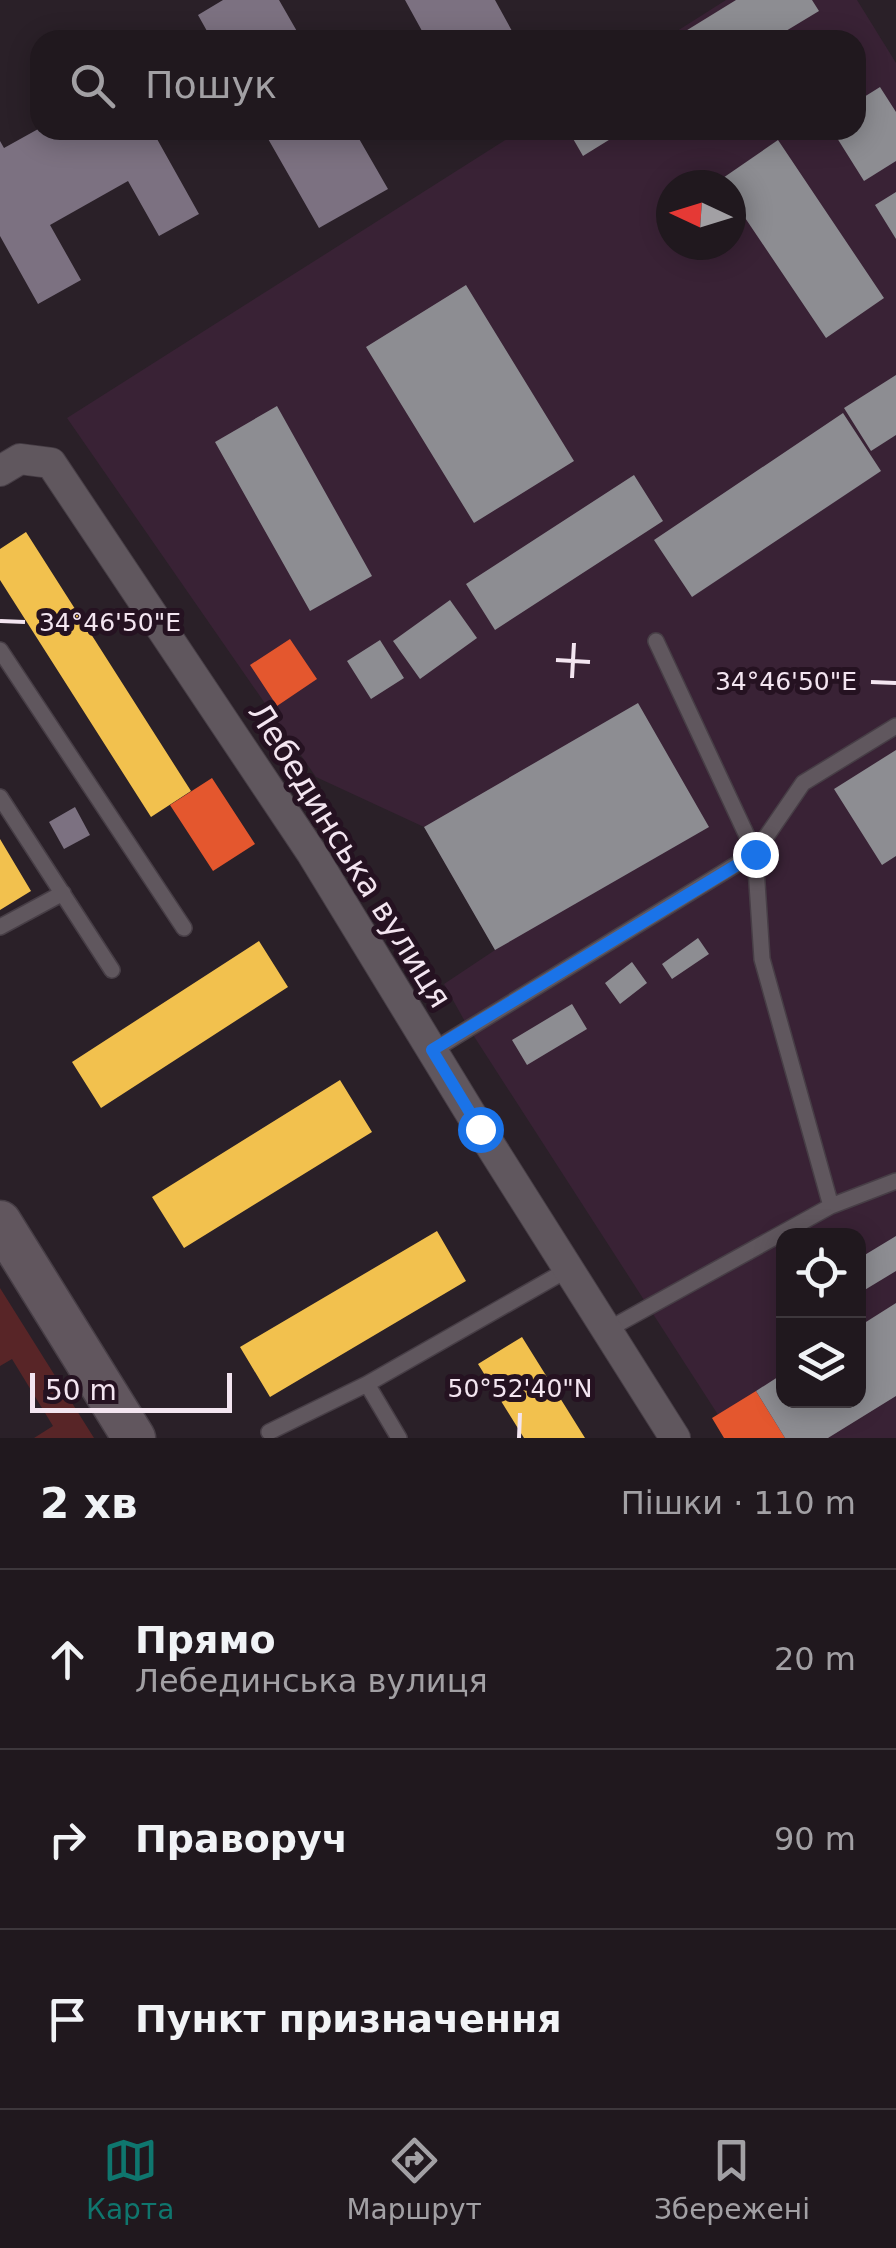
<!DOCTYPE html>
<html lang="uk">
<head>
<meta charset="utf-8">
<style>
	body { margin:0; font-family:"DejaVu Sans",sans-serif; background:#282127; color:#f1f3f6 }
	.controls { position:absolute; right:30px; bottom:30px; display:grid; overflow:hidden; border-radius:20px; box-shadow:0 5px 25px #0003 }
	.controls button { width:90px; height:90px; display:grid; place-items:center; padding:0; border:0; border-bottom:2px solid #3d373c; background:#20181e; color:#f1f3f6; font:50px sans-serif }
	.compass { position:absolute; left:656px; top:170px; width:90px; height:90px; border-radius:50%; background:#20181e; box-shadow:0 5px 25px #0003; rotate:274deg }
	.scale { position:absolute; left:30px; bottom:25px; width:202px; box-sizing:border-box; padding-left:10px; border:5px solid #f3e5f0; border-top:0; font-size:28px; line-height:35px; white-space:nowrap; color:#f3e5f0; -webkit-text-stroke:8px #251221; paint-order:stroke }
	.stop { position:absolute; width:30px; height:30px; margin:-22px; border:8px solid #1a73e8; border-radius:50%; background:#fff }
	.stop.end { background:#1a73e8; border-color:#fff; box-shadow:0 2px 10px #0008 }
	.list { margin:0; padding:0; list-style:none }
	h2 { display:flex; justify-content:space-between; align-items:center; height:130px; margin:0; padding:0 40px; font-size:42px }
	h2 small { font-size:32px; font-weight:400; color:#a2a0a4 }
	.list li { display:grid; grid-template-columns:65px 1fr auto; gap:30px; align-items:center; box-sizing:border-box; height:180px; padding:0 40px; border-top:2px solid #3d373c }
	.list b { display:block; font-size:38px; white-space:nowrap }
	.list p { margin:0; font-size:32px; white-space:nowrap; color:#a2a0a4 }
	.list em { font-size:32px; font-style:normal; color:#a2a0a4 }
	.icon { flex:none; width:55px; height:55px; fill:none; stroke:currentColor; stroke-width:2; stroke-linecap:round; stroke-linejoin:round }
	.map { position:relative; flex:none; width:896px; height:1438px; overflow:hidden }
	.search { position:absolute; background:#20181e; box-shadow:0 5px 25px #0003; left:30px; right:30px; top:30px; height:110px; display:flex; align-items:center; gap:25px; box-sizing:border-box; padding:0 35px; border-radius:30px; color:#a2a0a4; font-size:38px }
	.sheet { height:670px; background:#20181e }
	nav { display:flex; justify-content:space-around; align-items:center; box-sizing:border-box; height:140px; border-top:2px solid #3d373c; background:#20181e; font-size:28px; color:#a2a0a4 }
	nav a { display:grid; justify-items:center; gap:5px }
	nav .on { color:#0f766e }
	.map>svg:first-child { display:block }
	.built { fill:#392235; fill-rule:evenodd }
	.green { fill:#582527 }
	.homes { fill:#f2c14e }
	.shops { fill:#e4572e }
	.industry { fill:#8d8d92 }
	.building { fill:#7c7181 }
	.lines { fill:none; stroke-linecap:round; stroke-linejoin:round }
	.service-casing { stroke:#473e46; stroke-width:18 }
	.minor-casing { stroke:#473e46; stroke-width:32 }
	.secondary-casing { stroke:#473e46; stroke-width:45 }
	.service { stroke:#60575e; stroke-width:15 }
	.minor { stroke:#60575e; stroke-width:30 }
	.secondary { stroke:#61565e; stroke-width:42 }
	.route { stroke:#1a73e8; stroke-width:12 }
	.ticks { fill:none; stroke:#f3e5f0; stroke-width:4 }
	.labels { text-anchor:middle; dominant-baseline:central; stroke-width:10; stroke-linejoin:round; paint-order:stroke }
	.street-label { font-size:32px; fill:#f3e5f0; stroke:#251221 }
	.ticks-label { font-size:25px; text-anchor:middle; fill:#f3e5f0; stroke:#251221; stroke-width:10; stroke-linejoin:round; paint-order:stroke }
</style>
</head>
<body>
<div class="map">
<svg width="896" height="1438" viewBox="0 0 896 1438">
	<rect width="100%" height="100%" fill="#2a2028"/>
	<path class="built" d="M726 0H857L896 63V1438H733L468 1027 444 984 495 950 424 827 316 777 67 418 521 130H856V40H663ZM671 185H731V245H671ZM784 1236H858V1400H784Z"/>
	<path class="green" d="M0 1288 94 1438H34L53 1426 12 1359 0 1366Z"/>
	<path class="homes" d="M26 532 191 791 151 817 0 580V549Z
		M0 839 31 891 0 910Z
		M259 941 288 987 101 1108 72 1062Z
		M340 1080 372 1132 184 1248 152 1197Z
		M437 1231 466 1281 270 1397 240 1347Z
		M522 1337 585 1438H524L478 1364Z"/>
	<path class="shops" d="M290 639 317 679 277 706 250 665Z
		M212 778 255 844 213 871 170 805Z
		M756 1391 785 1438H724L712 1418Z"/>
	<path class="industry" d="M736 0H812L819 11 771 40H671Z
		M880 87 896 112V161L864 181 832 130H856V102Z
		M568 130H625L583 156Z
		M778 140 884 298 826 338 731 197V185H723L720 180Z
		M896 192V239L875 205Z
		M466 285 574 461 474 523 366 347Z
		M896 375V435L871 451 844 408Z
		M277 406 372 576 310 611 215 442Z
		M843 413 881 471 692 597 654 540Z
		M634 475 663 521 495 630 466 584Z
		M450 600 477 638 420 679 393 641Z
		M380 640 404 678 371 699 347 661Z
		M638 703 709 827 495 950 424 827Z
		M896 750V856L882 865 834 789Z
		M698 938 709 954 672 979 662 964Z
		M632 962 647 983 620 1004 605 983Z
		M572 1004 587 1029 527 1065 512 1040Z
		M896 1236V1271L858 1294V1259Z
		M896 1303V1396L828 1438H785L756 1391 784 1373V1400H858V1327Z"/>
	<path class="building" d="M223 0H279L302 40H212L198 15Z
		M405 0H495L517 40H427Z
		M40 128 152 130 199 214 159 236 128 181 50 225 81 280 38 304 0 236V141L4 148Z
		M263 130H354L388 189 319 228Z
		M75 807 90 835 64 849 49 822Z"/>
	<g class="lines">
		<defs>
			<path id="service" d="M656 641 755 853 762 959 831 1206
				M0 650 184 928
				M0 797 112 970
				M0 927 63 893
				M432 1051 755 853 803 783 896 726
				M607 1330 831 1206 896 1181
				M269 1432 367 1384
				M399 1438 367 1384 567 1270"/>
			<path id="minor" d="M0 471 20 459 51 463 311 852 480 1129 675 1438"/>
			<path id="secondary" d="M0 1222 134 1438"/>
		</defs>
		<use href="#service" class="service-casing"/>
		<use href="#minor" class="minor-casing"/>
		<use href="#secondary" class="secondary-casing"/>
		<use href="#service" class="service"/>
		<use href="#minor" class="minor"/>
		<use href="#secondary" class="secondary"/>
	</g>
	<g class="lines">
		<path class="route" d="M480 1129 432 1050 755 854"/>
	</g>
	<path class="ticks" d="M0 621 25 622M556 660 590 662M572 678 574 643M871 682 896 683M519 1438 520 1413"/>
	<g class="labels">
		<g class="street-label">
			<text transform="translate(350 855) rotate(58)">Лебединська вулиця</text>
		</g>
	</g>
	<g class="ticks-label">
		<text x="110" y="631">34°46'50"E</text>
		<text x="786" y="690">34°46'50"E</text>
		<text x="520" y="1397">50°52'40"N</text>
	</g>
</svg>
<div class="controls">
<button><svg class="icon" aria-label="locate" viewBox="0 0 24 24"><circle cx="12" cy="12" r="6"/><path d="M12 2v4M12 18v4M2 12h4M18 12h4"/></svg></button>
<button><svg class="icon" aria-label="layers" viewBox="0 0 24 24"><path d="M12 4l9 5-9 5-9-5zM3 14l9 5 9-5"/></svg></button>
</div>
<svg class="compass" viewBox="-18 -18 36 36"><path d="M0-13l5 13h-10z" fill="#e53935"/><path d="M0 13l5-13h-10z" fill="#a2a0a4"/></svg>
<div class="scale">50 m</div>
<div class="stop" style="left:480px;top:1129px"></div>
<div class="stop end" style="left:755px;top:854px"></div>
<div class="search"><svg class="icon" aria-label="search" viewBox="0 0 24 24"><circle cx="10" cy="10" r="6"/><path d="M15 15l6 6"/></svg>Пошук</div>
</div>
<section class="sheet">
<h2>2 хв<small>Пішки · 110 m</small></h2>
<ul class="list">
<li><svg class="icon" aria-label="ahead" viewBox="0 0 24 24"><path d="M12 20V5M6 11l6-6 6 6"/></svg><div><b>Прямо</b><p>Лебединська вулиця</p></div><em>20 m</em></li>
<li><svg class="icon" aria-label="right" viewBox="0 0 24 24"><path d="M7 20v-9h11M14 6l5 5-5 5"/></svg><div><b>Праворуч</b></div><em>90 m</em></li>
<li><svg class="icon" aria-label="arrive" viewBox="0 0 24 24"><path d="M6 21V4h12l-3 4 3 4H6"/></svg><div><b>Пункт призначення</b></div></li>
</ul>
</section>
<nav>
<a class="on"><svg class="icon" aria-label="map" viewBox="0 0 24 24"><path d="M3 6l6-2 6 2 6-2v14l-6 2-6-2-6 2zM9 4v14M15 6v14"/></svg>Карта</a>
<a><svg class="icon" aria-label="directions" viewBox="0 0 24 24"><path d="M12 3l9 9-9 9-9-9zM9 14v-3h6M13 9l2 2-2 2"/></svg>Маршрут</a>
<a><svg class="icon" aria-label="saved" viewBox="0 0 24 24"><path d="M7 4h10v16l-5-4-5 4z"/></svg>Збережені</a>
</nav>
</body>
</html>
